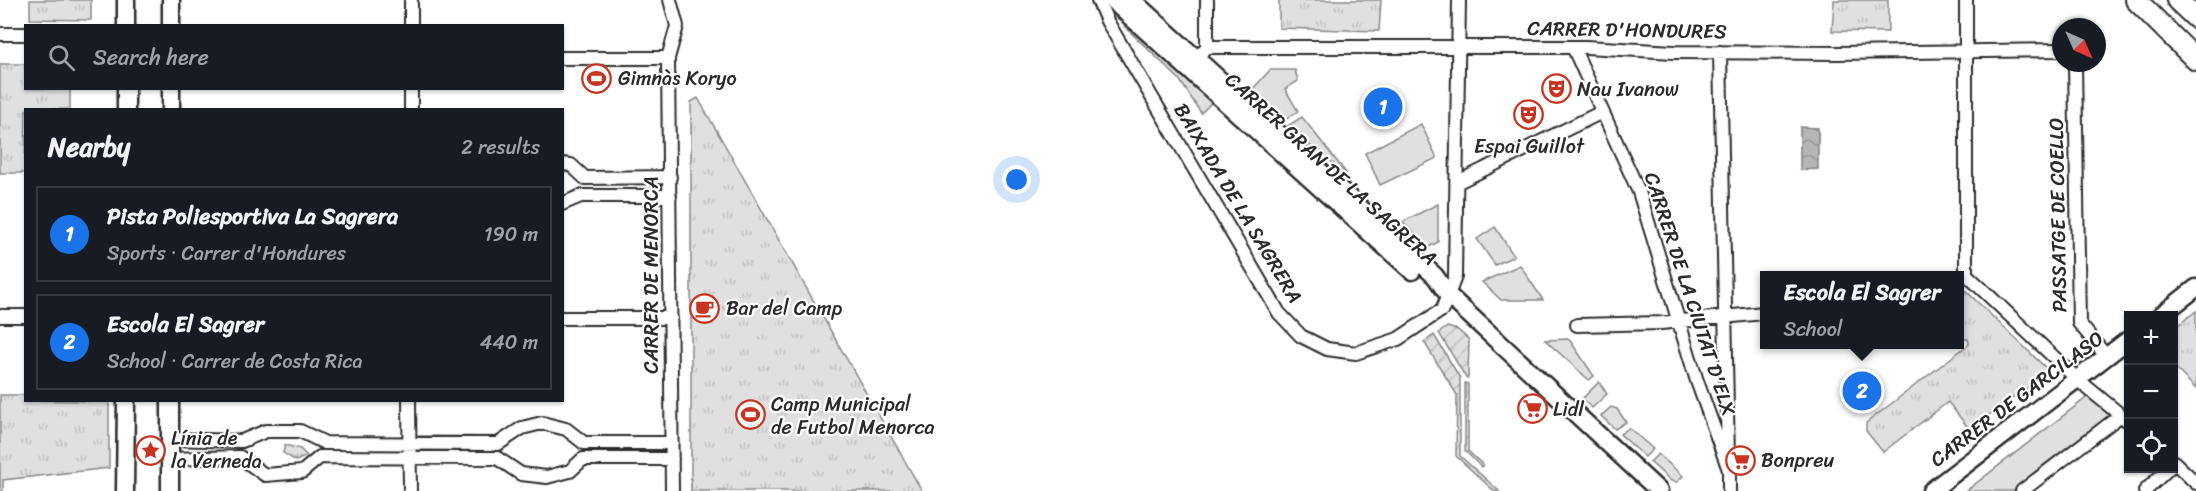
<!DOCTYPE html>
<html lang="en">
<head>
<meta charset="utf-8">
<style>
	body { margin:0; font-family:Sriracha,sans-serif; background:#20242c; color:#f1f3f6 }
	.controls { position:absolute; right:18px; bottom:18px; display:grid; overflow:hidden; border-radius:0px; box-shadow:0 2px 4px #0004 }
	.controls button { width:54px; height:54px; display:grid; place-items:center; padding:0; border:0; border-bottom:2px solid #363941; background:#171b24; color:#f1f3f6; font:30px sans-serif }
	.compass { position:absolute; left:2052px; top:18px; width:54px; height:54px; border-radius:50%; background:#171b24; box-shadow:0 2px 4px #0004; rotate:135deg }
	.you { position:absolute; left:1017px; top:180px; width:21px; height:21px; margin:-15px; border:4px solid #fff; border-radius:50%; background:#1a73e8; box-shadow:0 0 0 9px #1a73e833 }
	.badge { display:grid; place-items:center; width:39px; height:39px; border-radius:50%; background:#1a73e8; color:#fff; font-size:20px; font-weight:700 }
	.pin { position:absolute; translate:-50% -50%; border:3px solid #fff; box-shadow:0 2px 6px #0006 }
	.popup { position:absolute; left:1760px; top:271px; width:204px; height:78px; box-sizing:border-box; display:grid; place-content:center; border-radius:0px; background:#171b24; filter:drop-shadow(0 2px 4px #0005); font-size:20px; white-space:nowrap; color:#9ea1a6 }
	.popup b { font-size:22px; color:#f1f3f6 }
	.popup::after { content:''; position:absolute; left:50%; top:100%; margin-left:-12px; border:12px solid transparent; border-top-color:#171b24 }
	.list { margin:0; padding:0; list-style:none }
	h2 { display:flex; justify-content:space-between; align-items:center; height:78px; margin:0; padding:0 24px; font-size:26px }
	h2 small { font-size:20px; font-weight:400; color:#9ea1a6 }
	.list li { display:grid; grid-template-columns:39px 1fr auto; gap:18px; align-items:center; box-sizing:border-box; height:96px; margin:0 12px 12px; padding:0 12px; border:2px solid #363941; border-radius:0px }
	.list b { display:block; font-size:22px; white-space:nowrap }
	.list p { margin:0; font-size:20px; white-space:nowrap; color:#9ea1a6 }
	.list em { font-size:20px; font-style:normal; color:#9ea1a6 }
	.icon { flex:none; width:33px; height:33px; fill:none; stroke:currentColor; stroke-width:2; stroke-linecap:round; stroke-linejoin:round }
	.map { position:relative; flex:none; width:2196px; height:491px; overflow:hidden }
	.search { position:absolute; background:#171b24; box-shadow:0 2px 4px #0004; left:24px; top:24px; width:540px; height:66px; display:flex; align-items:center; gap:15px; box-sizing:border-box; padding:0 21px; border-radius:0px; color:#9ea1a6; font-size:22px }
	.panel { position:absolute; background:#171b24; box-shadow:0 2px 4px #0004; left:24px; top:108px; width:540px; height:294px; border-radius:0px }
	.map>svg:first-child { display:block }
	.grass { fill:#e0e0e0; stroke:#868686; stroke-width:1.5 }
	.park { fill:url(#park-tufts); stroke:#868686; stroke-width:1.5 }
	.garden { fill:url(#garden-furrows); stroke:#868686; stroke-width:1.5 }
	.water { fill:url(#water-waves); stroke:#7e7e7e; stroke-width:1.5 }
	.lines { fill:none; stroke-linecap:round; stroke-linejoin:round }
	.minor-casing { stroke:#2b2b2b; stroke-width:16 }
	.tertiary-casing { stroke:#2b2b2b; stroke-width:21 }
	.primary-casing { stroke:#2b2b2b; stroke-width:24 }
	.minor { stroke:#fff; stroke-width:12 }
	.tertiary { stroke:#fff; stroke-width:16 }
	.primary { stroke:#fff; stroke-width:20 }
	.labels { text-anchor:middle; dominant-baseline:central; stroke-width:4.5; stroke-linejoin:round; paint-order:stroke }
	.street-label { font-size:20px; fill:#2b2b2b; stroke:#fff }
	.poi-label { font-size:20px; fill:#2b2b2b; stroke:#fff; text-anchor:start }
</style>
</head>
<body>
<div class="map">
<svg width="2196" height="491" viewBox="0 0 2196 491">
	<defs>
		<pattern id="park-tufts" width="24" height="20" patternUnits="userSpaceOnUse" patternTransform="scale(1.5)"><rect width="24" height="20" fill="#e0e0e0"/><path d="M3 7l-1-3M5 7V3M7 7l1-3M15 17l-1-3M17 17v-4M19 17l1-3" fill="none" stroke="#c0c0c0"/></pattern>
		<pattern id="garden-furrows" width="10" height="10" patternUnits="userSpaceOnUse" patternTransform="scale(1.5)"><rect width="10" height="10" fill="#e0e0e0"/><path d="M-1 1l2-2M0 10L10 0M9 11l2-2" fill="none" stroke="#c0c0c0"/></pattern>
		<pattern id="water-waves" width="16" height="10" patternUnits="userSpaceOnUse" patternTransform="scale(1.5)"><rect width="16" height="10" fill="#b6b6b6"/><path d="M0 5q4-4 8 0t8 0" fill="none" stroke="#949494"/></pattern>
	</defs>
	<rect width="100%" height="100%" fill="#fff"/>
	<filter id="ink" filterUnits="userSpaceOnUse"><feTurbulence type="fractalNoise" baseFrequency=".0167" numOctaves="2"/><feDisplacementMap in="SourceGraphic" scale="12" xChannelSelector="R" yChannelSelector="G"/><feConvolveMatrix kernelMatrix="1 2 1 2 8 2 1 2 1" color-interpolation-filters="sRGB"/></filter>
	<g filter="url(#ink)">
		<path class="grass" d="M1126 22 1213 101 1201 113 1179 79 1124 26Z
			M1270 70H1295L1298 81 1285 89 1298 111 1282 122 1251 91Z
			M1302 117 1347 174 1286 127Z
			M1421 124 1437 158 1380 185 1365 153Z
			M1438 204V242L1429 247 1402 222Z
			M1495 227 1514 256 1495 265 1477 239Z
			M1520 265 1543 300H1501L1482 282Z
			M1569 339 1594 376 1589 380 1545 340Z
			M1599 382 1607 394 1592 408 1582 399Z
			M2090 395 2112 418 2016 491H1966Z
			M1611 407 1617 409 1626 422 1615 429 1601 416Z
			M1629 428 1653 449 1645 457 1620 434Z
			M1658 454 1683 476 1677 482 1671 481 1650 462Z"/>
		<path class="park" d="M30 0H91V20L30 19Z
			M1279 0H1381L1379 31 1279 28Z
			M1834 0H1888V32L1832 31Z
			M0 64H25L26 88 70 89V109L26 110 25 173H0Z
			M698 98 922 491H691V102Z
			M1963 288 2050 372 1969 429 1948 402 1883 452 1866 431V423L1969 344 1968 339H1960V291Z
			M2196 311V389L2174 367V328Z
			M0 395H25L26 400 109 401V468L3 480V491H0Z
			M285 445 300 449 307 456 296 461 283 453Z"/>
		<path class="garden" d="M1447 327 1458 330 1469 340 1468 378H1466L1439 333Z
			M1434 335 1460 378V456L1499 491H1494L1456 456 1457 395 1424 342Z
			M1465 383 1468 384V451L1483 465 1481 467 1465 451Z"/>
		<path class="water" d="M1800 127 1818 128V169L1800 170Z"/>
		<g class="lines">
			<defs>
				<path id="minor" d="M670 0 677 26 668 58 672 491
					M1098 0 1107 21 1279 313 1301 336 1327 349 1356 353 1398 339 1442 310 1455 277 1459 0
					M1207 0V47
					M1966 0V274L2078 380 2128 421
					M411 26V0
					M0 34H26
					M1573 47 1639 192 1697 381 1729 470V491
					M1720 52 1728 460
					M562 58H668
					M2075 63 2079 323 2107 357
					M1191 64 1207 47H1586L1674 52 1837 53 2061 50
					M411 110V88
					M562 164 571 165 585 178 670 177
					M1458 182 1602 112
					M562 204 581 196H670
					M0 316H26
					M562 318H671
					M1577 325 1661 323 1764 313
					M409 400 410 491
					M170 439 242 441 266 431H300L325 443 498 444 522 428 542 423 566 429 584 443H672
					M170 459 240 457 265 475 302 472 320 457 497 458 521 474 547 477 570 471 583 459H672
					M2174 462 2196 483
					M2022 491 2121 415
					M2145 491 2169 468"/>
				<path id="tertiary" d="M126 0V26
					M1112 0 1412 271
					M1132 0 1435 276 1449 296 1659 491
					M171 26V0
					M126 110V88
					M171 110V88
					M2160 316 2196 288
					M125 491 126 400
					M170 491V400
					M1931 491 2128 340"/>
				<path id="primary" d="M2136 0 2196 60
					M2177 0 2196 18"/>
			</defs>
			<use href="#minor" class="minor-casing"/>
			<use href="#tertiary" class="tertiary-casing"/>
			<use href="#primary" class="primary-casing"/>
			<use href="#minor" class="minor"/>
			<use href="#tertiary" class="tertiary"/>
			<use href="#primary" class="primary"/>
		</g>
	</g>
	<defs>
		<symbol id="stadium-ring" viewBox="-11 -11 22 22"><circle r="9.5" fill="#fff" stroke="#c8321e" stroke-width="1.5"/><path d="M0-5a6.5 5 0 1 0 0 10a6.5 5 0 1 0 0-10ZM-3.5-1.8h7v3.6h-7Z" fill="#c8321e"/></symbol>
		<symbol id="theatre-ring" viewBox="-11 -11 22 22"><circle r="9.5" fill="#fff" stroke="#c8321e" stroke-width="1.5"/><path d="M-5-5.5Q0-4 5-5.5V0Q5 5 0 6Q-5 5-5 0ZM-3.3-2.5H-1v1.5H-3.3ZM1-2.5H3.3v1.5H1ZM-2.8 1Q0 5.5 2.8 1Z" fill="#c8321e"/></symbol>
		<symbol id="cafe-ring" viewBox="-11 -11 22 22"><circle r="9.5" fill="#fff" stroke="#c8321e" stroke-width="1.5"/><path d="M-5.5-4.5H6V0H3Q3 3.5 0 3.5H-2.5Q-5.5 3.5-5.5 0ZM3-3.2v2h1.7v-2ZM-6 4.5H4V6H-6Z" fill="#c8321e"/></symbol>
		<symbol id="supermarket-ring" viewBox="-11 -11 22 22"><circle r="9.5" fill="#fff" stroke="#c8321e" stroke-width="1.5"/><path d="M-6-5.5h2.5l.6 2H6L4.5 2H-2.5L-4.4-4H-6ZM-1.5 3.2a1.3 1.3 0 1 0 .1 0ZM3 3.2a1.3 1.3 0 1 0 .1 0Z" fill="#c8321e"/></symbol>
		<symbol id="sight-ring" viewBox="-11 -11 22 22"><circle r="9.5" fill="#fff" stroke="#c8321e" stroke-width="1.5"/><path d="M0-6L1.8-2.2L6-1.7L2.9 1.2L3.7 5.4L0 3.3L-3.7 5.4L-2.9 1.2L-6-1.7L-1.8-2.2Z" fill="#c8321e"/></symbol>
	</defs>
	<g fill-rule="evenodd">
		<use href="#stadium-ring" x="580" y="62" width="33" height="33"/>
		<use href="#theatre-ring" x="1540" y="72" width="33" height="33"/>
		<use href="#theatre-ring" x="1512" y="98" width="33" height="33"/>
		<use href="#cafe-ring" x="688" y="292" width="33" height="33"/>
		<use href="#supermarket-ring" x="1516" y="392" width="33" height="33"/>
		<use href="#stadium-ring" x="734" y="398" width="33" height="33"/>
		<use href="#sight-ring" x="134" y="434" width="33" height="33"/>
		<use href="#supermarket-ring" x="1724" y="444" width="33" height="33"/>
	</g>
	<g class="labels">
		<g class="street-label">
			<text transform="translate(1627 30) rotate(1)">CARRER D'HONDURES</text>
			<text transform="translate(1331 169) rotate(42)">CARRER GRAN DE LA SAGRERA</text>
			<text transform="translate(1238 203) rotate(59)">BAIXADA DE LA SAGRERA</text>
			<text transform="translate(2058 215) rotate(-91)">PASSATGE DE COELLO</text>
			<text transform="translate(651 275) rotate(-90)">CARRER DE MENORCA</text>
			<text transform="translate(1690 294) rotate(72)">CARRER DE LA CIUTAT D'ELX</text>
			<text transform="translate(2017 399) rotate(-37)">CARRER DE GARCILASO</text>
		</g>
		<g class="poi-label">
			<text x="618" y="78">Gimnàs Koryo</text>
			<text x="1577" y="89">Nau Ivanow</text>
			<text x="1529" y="146" text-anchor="middle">Espai Guillot</text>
			<text x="726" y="308">Bar del Camp</text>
			<text x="771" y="404">Camp Municipal<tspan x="771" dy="23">de Futbol Menorca</tspan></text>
			<text x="1553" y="409">Lidl</text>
			<text x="171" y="438">Línia de<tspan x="171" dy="23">la Verneda</tspan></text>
			<text x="1761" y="460">Bonpreu</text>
		</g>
	</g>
</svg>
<div class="controls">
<button>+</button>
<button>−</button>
<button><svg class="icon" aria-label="locate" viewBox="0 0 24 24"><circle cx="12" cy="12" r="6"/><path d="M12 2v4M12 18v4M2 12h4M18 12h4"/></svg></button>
</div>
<svg class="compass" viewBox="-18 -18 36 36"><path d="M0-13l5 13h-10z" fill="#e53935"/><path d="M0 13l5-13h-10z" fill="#9ea1a6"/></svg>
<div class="you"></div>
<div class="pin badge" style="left:1383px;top:107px">1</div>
<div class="pin badge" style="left:1862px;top:391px">2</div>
<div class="popup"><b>Escola El Sagrer</b>School</div>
<div class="search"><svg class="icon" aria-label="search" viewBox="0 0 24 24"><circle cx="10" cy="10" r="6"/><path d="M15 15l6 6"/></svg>Search here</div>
<section class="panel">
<h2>Nearby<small>2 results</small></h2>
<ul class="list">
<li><span class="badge">1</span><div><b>Pista Poliesportiva La Sagrera</b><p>Sports · Carrer d'Hondures</p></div><em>190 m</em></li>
<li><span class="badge">2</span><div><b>Escola El Sagrer</b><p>School · Carrer de Costa Rica</p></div><em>440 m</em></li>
</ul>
</section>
</div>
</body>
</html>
